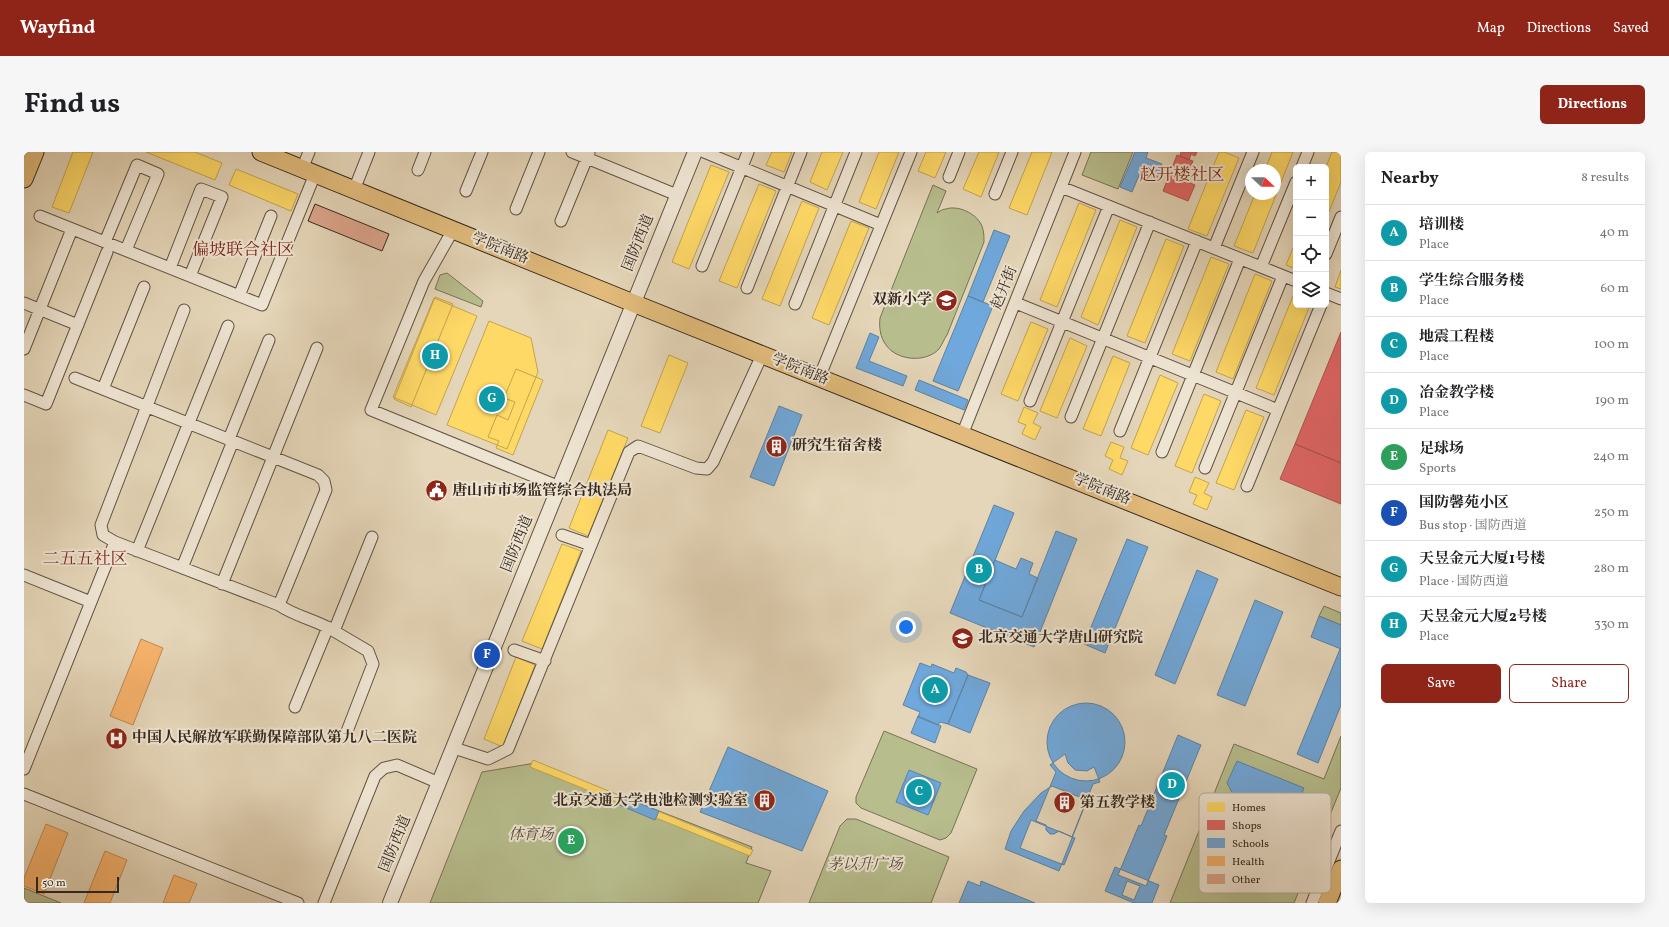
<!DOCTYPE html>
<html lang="en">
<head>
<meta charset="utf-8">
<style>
	body { margin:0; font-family:Vollkorn,"Noto Serif SC",serif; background:#f6f6f6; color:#202124 }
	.controls { position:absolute; right:12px; top:12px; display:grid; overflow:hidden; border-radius:6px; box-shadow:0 4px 16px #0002 }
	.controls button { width:36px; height:36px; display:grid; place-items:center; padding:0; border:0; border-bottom:1px solid #e0e0e0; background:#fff; color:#202124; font:20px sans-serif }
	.compass { position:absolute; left:1221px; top:12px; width:36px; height:36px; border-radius:50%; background:#fff; box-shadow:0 4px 16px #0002; rotate:112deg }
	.scale { position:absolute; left:12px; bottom:10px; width:83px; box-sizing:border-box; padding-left:4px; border:2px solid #35291e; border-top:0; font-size:11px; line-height:14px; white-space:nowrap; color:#35291e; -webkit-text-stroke:3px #eee4d2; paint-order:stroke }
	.you { position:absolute; left:882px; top:475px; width:14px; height:14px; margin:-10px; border:3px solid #fff; border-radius:50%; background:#1a73e8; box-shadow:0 0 0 6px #1a73e833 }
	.badge { display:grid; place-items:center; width:26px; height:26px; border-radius:50%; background:#8f2418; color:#fff; font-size:13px; font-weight:700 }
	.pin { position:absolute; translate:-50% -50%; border:2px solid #fff; box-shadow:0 1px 4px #0006 }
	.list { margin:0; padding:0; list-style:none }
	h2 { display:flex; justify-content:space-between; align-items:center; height:52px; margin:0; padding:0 16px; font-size:17px }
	h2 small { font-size:13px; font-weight:400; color:#757577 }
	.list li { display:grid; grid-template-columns:26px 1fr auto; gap:12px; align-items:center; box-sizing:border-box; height:56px; padding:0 16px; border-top:1px solid #e0e0e0 }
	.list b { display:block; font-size:15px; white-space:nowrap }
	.list p { margin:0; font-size:13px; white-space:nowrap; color:#757577 }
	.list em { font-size:13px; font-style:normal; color:#757577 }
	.actions { display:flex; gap:8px; padding:12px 16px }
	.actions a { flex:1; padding:9px 0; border:1px solid #8f2418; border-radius:6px; text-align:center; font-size:14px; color:#8f2418 }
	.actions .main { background:#8f2418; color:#fff }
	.icon { flex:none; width:22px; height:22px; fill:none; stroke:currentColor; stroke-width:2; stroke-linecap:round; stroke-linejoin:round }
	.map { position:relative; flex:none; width:1317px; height:751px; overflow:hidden; border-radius:6px }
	header { display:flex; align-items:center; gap:24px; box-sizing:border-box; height:56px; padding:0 20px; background:#8f2418; color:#fff }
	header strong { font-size:19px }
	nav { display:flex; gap:22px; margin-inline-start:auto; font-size:14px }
	.intro { display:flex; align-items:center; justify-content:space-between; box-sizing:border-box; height:96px; padding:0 24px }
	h1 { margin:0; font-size:28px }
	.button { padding:10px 18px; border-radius:6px; background:#8f2418; color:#fff; font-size:14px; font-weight:700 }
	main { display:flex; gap:24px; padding:0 24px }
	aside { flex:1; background:#fff; border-radius:6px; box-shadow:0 4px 16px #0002 }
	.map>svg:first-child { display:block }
	.green { fill:#b7bd8d; stroke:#767356 }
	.homes { fill:#ffd966; stroke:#c2a450 }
	.shops { fill:#e06666; stroke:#ad5450 }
	.schools { fill:#6fa8dc; stroke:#5e82a3; fill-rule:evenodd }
	.health { fill:#f6b26b; stroke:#bc8954 }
	.building { fill:#dca48b; stroke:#35291e }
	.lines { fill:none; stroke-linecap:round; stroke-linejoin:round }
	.minor-casing { stroke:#615445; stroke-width:13 }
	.tertiary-casing { stroke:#615445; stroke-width:16 }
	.primary-casing { stroke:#35291e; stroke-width:19 }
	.minor { stroke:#eee4d2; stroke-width:11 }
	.tertiary { stroke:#eee4d2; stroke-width:14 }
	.primary { stroke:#e2bb7c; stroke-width:17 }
	.labels { text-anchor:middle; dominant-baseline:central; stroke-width:4; stroke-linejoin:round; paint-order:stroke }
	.street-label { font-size:15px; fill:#35291e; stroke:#eee4d2 }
	.poi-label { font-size:15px; font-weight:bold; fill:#35291e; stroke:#eee4d2; text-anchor:start }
	.park-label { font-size:15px; font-style:italic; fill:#564e3a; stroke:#eee4d2 }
	.quarter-label { font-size:17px; fill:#7a1f14; stroke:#eee4d2 }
	.key { fill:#eee4d2; stroke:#b6ac9c; stroke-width:1 }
	.key-label { font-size:11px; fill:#35291e }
</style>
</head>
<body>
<header>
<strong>Wayfind</strong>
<nav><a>Map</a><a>Directions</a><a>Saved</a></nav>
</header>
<div class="intro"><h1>Find us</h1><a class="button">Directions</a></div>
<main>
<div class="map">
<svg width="1317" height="751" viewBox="0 0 1317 751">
	<rect width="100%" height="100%" fill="#e5d6b9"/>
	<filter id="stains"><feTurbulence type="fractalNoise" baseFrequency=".005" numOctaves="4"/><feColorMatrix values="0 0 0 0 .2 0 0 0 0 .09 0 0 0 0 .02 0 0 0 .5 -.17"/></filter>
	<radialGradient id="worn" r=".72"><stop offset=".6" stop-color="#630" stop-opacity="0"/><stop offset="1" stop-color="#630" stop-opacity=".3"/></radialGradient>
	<path class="green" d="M1067 0H1109L1094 37 1058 23Z
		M909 33 922 39 913 61C916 59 919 57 922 57 934 53 951 61 957 72 960 78 960 84 960 90L923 183C920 187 918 193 915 197 902 211 873 209 862 193 856 185 855 175 856 166Z
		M423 121 459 149 457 155 411 137 416 123Z
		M1300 454 1317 461V473L1295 464Z
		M860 579 953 617 927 681 922 686 916 688 837 656 832 651V645Z
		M1317 584V636L1270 751H1146L1210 592 1300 627Z
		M511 611 728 695 722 711 747 719 734 751H406L458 620Z
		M823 667H832L925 705 907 751H785L816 674Z
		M0 736 37 751H0Z"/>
	<path class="homes" d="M49 0H69L45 61 28 55Z
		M122 0H171L198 11 191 28Z
		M748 0H768L760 20 742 13Z
		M798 0H819L803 38 786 30Z
		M855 0H875L852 57 835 50Z
		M902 0H922L911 26 894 19Z
		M955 0H975L957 45 939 37Z
		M1008 0H1028L1003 63 985 56Z
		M1195 0H1200L1215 6 1183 84 1164 77Z
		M1248 0H1269L1229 101 1210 94 1231 42H1251V18H1241Z
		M1308 0H1317V30L1302 67V15Z
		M687 13 705 20 665 117 648 110Z
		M212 17 274 42 267 59 205 33Z
		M735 32 752 39 713 136 695 129Z
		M778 49 795 56 756 154 738 147Z
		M1055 51 1072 58 1033 155 1016 148Z
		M1096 68 1113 75 1074 173 1057 165Z
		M827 69 845 76 805 173 788 166Z
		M1142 87 1160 94 1121 191 1103 184Z
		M1272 89V117L1262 113Z
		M1187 105 1205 112 1166 209 1148 202Z
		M1317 118V137L1311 135Z
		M1231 122 1248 129 1209 227 1192 220Z
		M1271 139 1272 153H1286L1250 243 1232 236Z
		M411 145 429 152 387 255 370 247Z
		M410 146 453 164 412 263 369 245Z
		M465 169 507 186 514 220 483 297 423 273Z
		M1007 170 1024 177 994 249 977 242Z
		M1046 186 1063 194 1033 266 1016 259Z
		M645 203 664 211 636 281 617 274Z
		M1089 204 1106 211 1077 284 1059 277Z
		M492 217 519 228 489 303 472 296 475 289 464 285 473 263 484 268 491 250 480 246Z
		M1136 223 1154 231 1124 303 1107 296Z
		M1180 242 1197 249 1168 321 1151 314Z
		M1000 255 1014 261 1009 271 1017 275 1011 288 998 282 1002 273 994 270Z
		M1222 258 1240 265 1210 338 1192 331Z
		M584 278 604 286 564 384 545 376Z
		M1087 290 1100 295 1096 306 1104 309 1098 323 1085 317 1089 308 1081 304Z
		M1171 325 1185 331 1180 341 1188 345 1183 358 1169 352 1173 343 1165 340Z
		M538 392 557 399 518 497 498 489Z
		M492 505 511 513 479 595 460 587Z
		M509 608 729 698 726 704 506 615Z"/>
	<path class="shops" d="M1157 0H1173L1171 4 1167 2 1165 8 1156 4Z
		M1153 3 1169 9 1165 18 1156 14 1152 25 1171 33 1164 49 1139 39Z
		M1317 180V311L1271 292Z
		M1271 292 1317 311V352L1256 327Z"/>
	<path class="schools" d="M1111 0H1124L1122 6 1138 12 1132 28 1116 21 1108 40 1096 35Z
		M970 78 986 84 959 150 944 144Z
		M944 144 969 154 934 239 909 229Z
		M846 181 855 185 845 209 883 224 879 234 832 216Z
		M895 228 944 248 940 258 891 238Z
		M755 254 778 263 750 334 726 325Z
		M970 353 990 361 955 448 998 465 1032 379 1053 387 1010 495 926 461Z
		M1103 387 1124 395 1081 501 1060 492Z
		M997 406 1009 411 1005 422 1014 426 998 465 955 448 971 408 992 417Z
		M1173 418 1194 427 1151 532 1131 523Z
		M1231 448 1259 460 1221 554 1193 543Z
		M1295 464 1317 473V497L1287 485Z
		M1316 497H1317V553L1294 611 1273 602Z
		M896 511 907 515 908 512 930 521 932 516 942 520 944 523 924 572 916 570 914 573 894 565 896 560 879 553Z
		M944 523 966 531 946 581 924 572Z
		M1023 590a39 39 0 1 1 78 0a39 39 0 1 1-78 0Z
		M894 564 917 574 911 591 887 581Z
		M1154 583 1177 593 1140 683 1143 684 1122 734 1094 723 1115 673 1117 674Z
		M704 595 804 639 778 699 676 660Z
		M1041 602 1044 611 1051 618 1063 619 1070 615 1076 630 1069 632 1048 685 1035 679 1030 682H1026L1022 678V673L1012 669 1032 620 1026 613Z
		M1213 609 1280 636 1263 678 1226 662 1212 648 1203 631Z
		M885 618 917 631 904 663 872 650Z
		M1028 634 1063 648 1035 719 981 697 987 679 1000 659 1017 641Z
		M597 644 635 659 631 668 593 652Z
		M1007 668 1051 686 1040 713 996 696Z
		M1091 715 1135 733 1128 751H1110L1081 739ZM1103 729 1116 734 1110 748 1098 743Z
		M944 729 956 734 957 729 1011 751H935Z"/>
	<path class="health" d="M117 487 139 496 109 573 86 564Z
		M22 672 44 681 20 742 0 734V726Z
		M81 699 103 708 86 751H60Z
		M150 723 173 732 165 751H139Z"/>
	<path class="building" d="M291 52 365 82 358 99 284 69Z"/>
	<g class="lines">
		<defs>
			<path id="minor" d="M548 0 653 43
				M680 0 857 73
				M1278 15 1284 0
				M278 17 285 0
				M394 18 401 0
				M925 25 935 0
				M1037 35 1272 129
				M330 38 345 0
				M442 39 458 0
				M971 42 988 0
				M492 57 515 0
				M16 64 238 153 291 22
				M537 69 565 1
				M429 78 400 129 347 258 536 335
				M81 90 113 13 134 22 102 98
				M1190 96 1229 0
				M1302 102 1317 65
				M678 114 724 0
				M1237 115 1272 30
				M146 116 177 37 198 45 166 124
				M723 136 777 0
				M1302 141 1317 147
				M215 144 247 64
				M0 151 54 173
				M992 151 1254 258 1297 153
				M771 152 832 0
				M0 197 48 77
				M51 226 294 323 300 329 302 338 255 453C272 465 293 468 310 479L348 385
				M795 226 887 0
				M79 237 120 135
				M0 243 22 252 83 100
				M1006 249 1085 54
				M1047 265 1126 70
				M1096 279 1173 89
				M938 283 1051 0
				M205 287 245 188
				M1138 300 1216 107
				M1181 316 1259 124
				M1223 334 1254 258
				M538 383 567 393
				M91 390 79 383 77 373 160 158
				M113 399 204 174
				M158 416 209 289
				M0 423 67 450
				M198 432 293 196
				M310 479 344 499 349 512 322 582
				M490 498 521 509
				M271 555 304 475
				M430 596 464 607 484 597 605 300 614 294 672 316 683 317 689 310 738 203
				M0 617 91 390 255 453
				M0 642 274 751
				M300 751 351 624 360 616 373 613 415 631
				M1288 751 1317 679"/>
			<path id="tertiary" d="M366 751 671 0"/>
			<path id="primary" d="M237 0 609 151 1317 435
				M0 27 11 0
				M1303 751 1317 717"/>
		</defs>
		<use href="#minor" class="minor-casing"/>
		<use href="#tertiary" class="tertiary-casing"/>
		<use href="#primary" class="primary-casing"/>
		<use href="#minor" class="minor"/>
		<use href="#tertiary" class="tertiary"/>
		<use href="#primary" class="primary"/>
	</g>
	<defs>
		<symbol id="school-disc" viewBox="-11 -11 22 22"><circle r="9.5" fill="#8f2418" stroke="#eee4d2"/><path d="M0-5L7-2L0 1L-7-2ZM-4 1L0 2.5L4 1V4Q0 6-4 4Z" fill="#fff"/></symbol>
		<symbol id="building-disc" viewBox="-11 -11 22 22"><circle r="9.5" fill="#8f2418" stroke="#eee4d2"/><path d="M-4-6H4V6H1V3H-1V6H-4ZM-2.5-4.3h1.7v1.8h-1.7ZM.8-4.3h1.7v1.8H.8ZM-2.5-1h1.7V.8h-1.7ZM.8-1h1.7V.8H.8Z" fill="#fff"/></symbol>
		<symbol id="civic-disc" viewBox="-11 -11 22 22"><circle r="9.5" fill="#8f2418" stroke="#eee4d2"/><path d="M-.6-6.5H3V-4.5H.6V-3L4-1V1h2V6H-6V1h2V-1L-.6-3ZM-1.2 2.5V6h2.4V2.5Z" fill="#fff"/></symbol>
		<symbol id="university-disc" viewBox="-11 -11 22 22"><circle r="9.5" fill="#8f2418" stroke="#eee4d2"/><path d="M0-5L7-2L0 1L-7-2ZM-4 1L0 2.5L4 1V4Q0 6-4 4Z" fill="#fff"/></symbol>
		<symbol id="hospital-disc" viewBox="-11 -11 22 22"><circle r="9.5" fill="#8f2418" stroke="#eee4d2"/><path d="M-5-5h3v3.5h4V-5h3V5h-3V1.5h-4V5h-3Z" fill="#fff"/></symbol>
	</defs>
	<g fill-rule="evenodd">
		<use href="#school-disc" x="910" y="136" width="25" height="25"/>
		<use href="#building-disc" x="740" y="282" width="25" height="25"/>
		<use href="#civic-disc" x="400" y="326" width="25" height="25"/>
		<use href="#university-disc" x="926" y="474" width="25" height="25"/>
		<use href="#hospital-disc" x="80" y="574" width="25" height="25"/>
		<use href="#building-disc" x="728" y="636" width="25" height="25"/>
		<use href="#building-disc" x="1028" y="638" width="25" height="25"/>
	</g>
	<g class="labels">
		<g class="street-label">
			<text transform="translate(615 91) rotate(-68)">国防西道</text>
			<text transform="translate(476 97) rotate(22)">学院南路</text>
			<text transform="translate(981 136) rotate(-68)">赵开街</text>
			<text transform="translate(776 218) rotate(22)">学院南路</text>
			<text transform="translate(1078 338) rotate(22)">学院南路</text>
			<text transform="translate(494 392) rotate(-68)">国防西道</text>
			<text transform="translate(372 692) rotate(-68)">国防西道</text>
		</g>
		<g class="poi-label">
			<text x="908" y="148" text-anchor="end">双新小学</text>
			<text x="768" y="294">研究生宿舍楼</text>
			<text x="428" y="339">唐山市市场监管综合执法局</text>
			<text x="954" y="486">北京交通大学唐山研究院</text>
			<text x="108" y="586">中国人民解放军联勤保障部队第九八二医院</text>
			<text x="724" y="649" text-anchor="end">北京交通大学电池检测实验室</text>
			<text x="1056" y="651">第五教学楼</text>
		</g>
		<g class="park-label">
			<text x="507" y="683">体育场</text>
			<text x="841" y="713">茅以升广场</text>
		</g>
		<g class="quarter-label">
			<text x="1158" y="23">赵开楼社区</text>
			<text x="219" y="98">偏坡联合社区</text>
			<text x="61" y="407">二五五社区</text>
		</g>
	</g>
	<rect x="1175" y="641" width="132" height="100" rx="6" class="key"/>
	<rect x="1183" y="650" width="18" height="10" fill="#ffd966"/>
	<rect x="1183" y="668" width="18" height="10" fill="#e06666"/>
	<rect x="1183" y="686" width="18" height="10" fill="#6fa8dc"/>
	<rect x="1183" y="704" width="18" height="10" fill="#f6b26b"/>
	<rect x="1183" y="722" width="18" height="10" fill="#dca48b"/>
	<g class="key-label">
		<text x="1208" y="659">Homes</text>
		<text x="1208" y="677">Shops</text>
		<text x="1208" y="695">Schools</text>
		<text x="1208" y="713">Health</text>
		<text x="1208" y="731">Other</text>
	</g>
	<rect width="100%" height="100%" filter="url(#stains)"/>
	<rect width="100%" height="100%" fill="url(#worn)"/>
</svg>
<div class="controls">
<button>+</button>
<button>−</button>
<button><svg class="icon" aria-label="locate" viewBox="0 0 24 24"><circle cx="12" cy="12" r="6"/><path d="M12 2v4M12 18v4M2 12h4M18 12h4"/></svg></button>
<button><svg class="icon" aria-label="layers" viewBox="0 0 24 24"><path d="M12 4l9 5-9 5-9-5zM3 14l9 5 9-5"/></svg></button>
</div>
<svg class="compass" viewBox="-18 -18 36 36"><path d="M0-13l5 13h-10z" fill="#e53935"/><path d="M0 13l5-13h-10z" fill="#757577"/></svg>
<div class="scale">50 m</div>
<div class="you"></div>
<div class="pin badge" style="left:911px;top:538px;background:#0f9aa8">A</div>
<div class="pin badge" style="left:955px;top:418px;background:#0f9aa8">B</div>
<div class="pin badge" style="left:895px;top:640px;background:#0f9aa8">C</div>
<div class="pin badge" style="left:1148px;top:633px;background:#0f9aa8">D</div>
<div class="pin badge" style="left:547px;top:689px;background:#2e9e5b">E</div>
<div class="pin badge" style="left:463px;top:503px;background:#1a4fb4">F</div>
<div class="pin badge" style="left:468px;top:247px;background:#0f9aa8">G</div>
<div class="pin badge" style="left:411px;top:204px;background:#0f9aa8">H</div>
</div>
<aside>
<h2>Nearby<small>8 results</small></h2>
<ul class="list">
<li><span class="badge" style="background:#0f9aa8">A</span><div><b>培训楼</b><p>Place</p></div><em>40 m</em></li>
<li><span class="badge" style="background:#0f9aa8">B</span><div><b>学生综合服务楼</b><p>Place</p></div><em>60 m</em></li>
<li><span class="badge" style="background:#0f9aa8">C</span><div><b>地震工程楼</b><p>Place</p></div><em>100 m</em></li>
<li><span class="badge" style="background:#0f9aa8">D</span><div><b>冶金教学楼</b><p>Place</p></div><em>190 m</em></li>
<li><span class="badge" style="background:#2e9e5b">E</span><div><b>足球场</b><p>Sports</p></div><em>240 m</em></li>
<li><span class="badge" style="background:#1a4fb4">F</span><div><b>国防馨苑小区</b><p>Bus stop · 国防西道</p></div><em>250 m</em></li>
<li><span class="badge" style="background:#0f9aa8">G</span><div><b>天昱金元大厦1号楼</b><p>Place · 国防西道</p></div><em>280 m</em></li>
<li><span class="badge" style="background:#0f9aa8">H</span><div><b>天昱金元大厦2号楼</b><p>Place</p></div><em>330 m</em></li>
</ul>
<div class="actions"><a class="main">Save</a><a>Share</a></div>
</aside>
</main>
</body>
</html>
